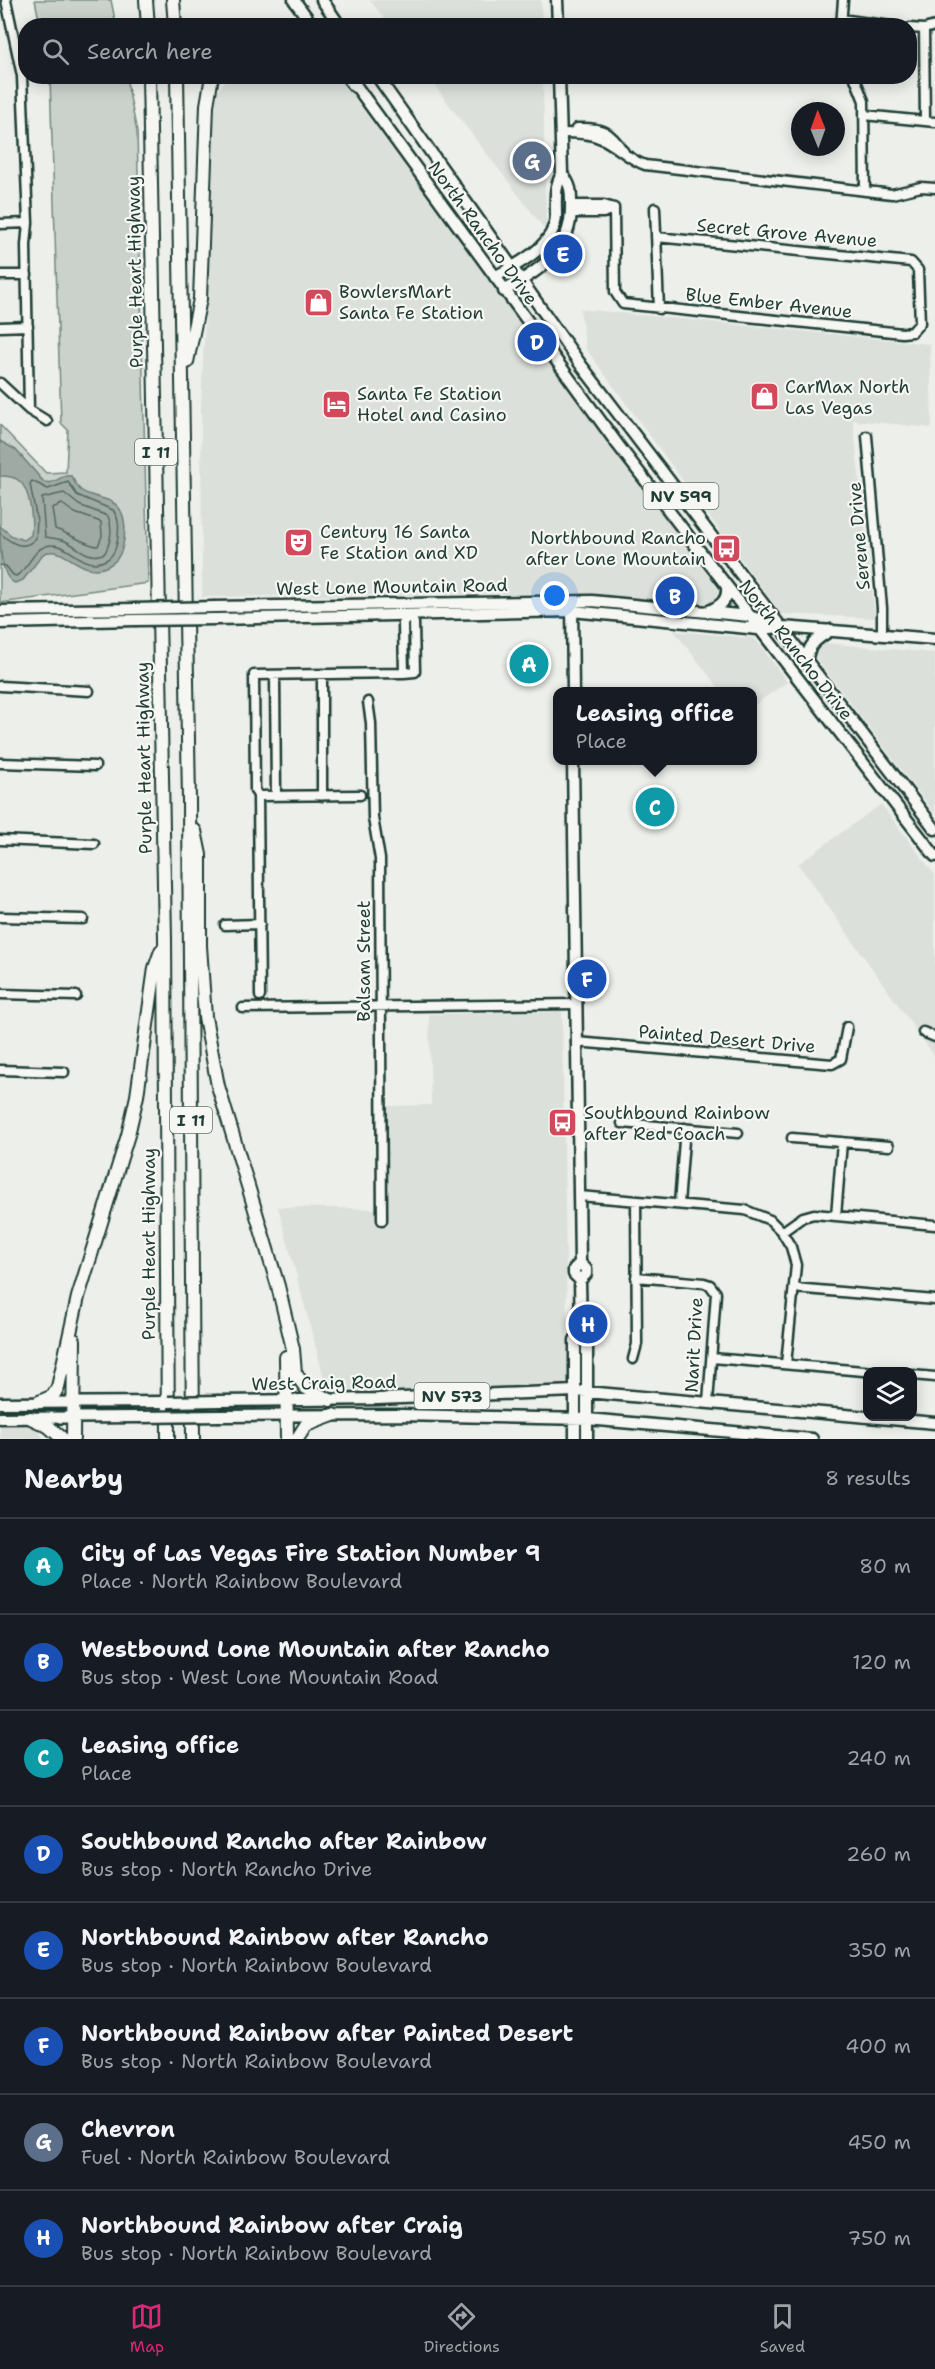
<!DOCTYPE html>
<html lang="en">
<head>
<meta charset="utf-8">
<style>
	body { margin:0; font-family:"Shantell Sans",sans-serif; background:#242831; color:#f1f3f6 }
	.controls { position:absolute; right:18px; bottom:18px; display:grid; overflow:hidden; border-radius:12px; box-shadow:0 3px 15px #0003 }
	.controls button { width:54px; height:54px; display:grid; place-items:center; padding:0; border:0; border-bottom:2px solid #363941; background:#171b24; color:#f1f3f6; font:30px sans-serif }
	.compass { position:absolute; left:791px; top:102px; width:54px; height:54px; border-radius:50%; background:#171b24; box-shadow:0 3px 15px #0003; rotate:359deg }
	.you { position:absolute; left:555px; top:596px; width:21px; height:21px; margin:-15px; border:4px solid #fff; border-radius:50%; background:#1a73e8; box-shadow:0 0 0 9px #1a73e833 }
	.badge { display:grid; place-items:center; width:39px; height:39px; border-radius:50%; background:#db2777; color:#fff; font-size:20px; font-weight:700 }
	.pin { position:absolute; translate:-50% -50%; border:3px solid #fff; box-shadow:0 2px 6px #0006 }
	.popup { position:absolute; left:553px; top:687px; width:204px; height:78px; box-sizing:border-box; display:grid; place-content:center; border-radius:12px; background:#171b24; filter:drop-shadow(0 2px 4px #0005); font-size:20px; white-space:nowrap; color:#9ea1a6 }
	.popup b { font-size:22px; color:#f1f3f6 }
	.popup::after { content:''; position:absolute; left:50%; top:100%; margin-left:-12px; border:12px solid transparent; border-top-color:#171b24 }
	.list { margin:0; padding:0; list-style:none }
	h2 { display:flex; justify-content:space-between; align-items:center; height:78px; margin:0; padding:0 24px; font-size:26px }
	h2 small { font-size:20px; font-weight:400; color:#9ea1a6 }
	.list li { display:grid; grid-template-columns:39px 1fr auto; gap:18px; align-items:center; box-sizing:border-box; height:96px; padding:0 24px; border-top:2px solid #363941 }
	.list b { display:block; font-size:22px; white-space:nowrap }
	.list p { margin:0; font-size:20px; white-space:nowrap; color:#9ea1a6 }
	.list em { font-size:20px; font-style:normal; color:#9ea1a6 }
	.icon { flex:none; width:33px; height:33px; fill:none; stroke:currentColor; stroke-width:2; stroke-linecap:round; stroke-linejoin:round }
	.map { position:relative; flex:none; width:935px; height:1439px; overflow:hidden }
	.search { position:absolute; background:#171b24; box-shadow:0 3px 15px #0003; left:18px; right:18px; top:18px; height:66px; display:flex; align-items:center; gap:15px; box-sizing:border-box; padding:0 21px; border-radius:24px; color:#9ea1a6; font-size:22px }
	.sheet { height:846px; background:#171b24 }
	nav { display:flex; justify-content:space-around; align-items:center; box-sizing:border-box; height:84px; border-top:2px solid #363941; background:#171b24; font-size:16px; color:#9ea1a6 }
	nav a { display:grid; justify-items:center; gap:3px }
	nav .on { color:#db2777 }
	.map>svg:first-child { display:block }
	.built { fill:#dce0db }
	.green { fill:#cbd2cc; stroke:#758880; stroke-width:1.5 }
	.water { fill:#9faaa4; stroke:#6c7e77; stroke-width:1.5 }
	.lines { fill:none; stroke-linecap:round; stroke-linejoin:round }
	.shore { stroke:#526961; stroke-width:1.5 }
	.minor-casing { stroke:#1f3d34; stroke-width:13 }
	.major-casing { stroke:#1f3d34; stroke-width:15 }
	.highway-casing { stroke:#1f3d34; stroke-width:16 }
	.minor { stroke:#f6f6f2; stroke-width:8 }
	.major { stroke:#f6f6f2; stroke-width:10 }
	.highway { stroke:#f6f6f2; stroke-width:12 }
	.major-bridge-casing { stroke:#1f3d34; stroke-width:15; stroke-linecap:butt }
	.major-bridge { stroke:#f6f6f2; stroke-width:10 }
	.labels { text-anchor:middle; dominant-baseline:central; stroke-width:4.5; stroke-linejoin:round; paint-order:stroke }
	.shield { fill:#f6f6f2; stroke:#60746d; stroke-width:1.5 }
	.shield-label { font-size:16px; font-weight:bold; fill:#1f3d34 }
	.street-label { font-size:18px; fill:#1f3d34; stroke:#f6f6f2 }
	.poi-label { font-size:18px; fill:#1f3d34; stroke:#f6f6f2; text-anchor:start }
</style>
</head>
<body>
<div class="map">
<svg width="935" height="1439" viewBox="0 0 935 1439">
	<rect width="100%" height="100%" fill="#edefea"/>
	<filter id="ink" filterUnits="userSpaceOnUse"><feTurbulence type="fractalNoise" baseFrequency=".0167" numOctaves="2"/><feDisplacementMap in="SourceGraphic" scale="12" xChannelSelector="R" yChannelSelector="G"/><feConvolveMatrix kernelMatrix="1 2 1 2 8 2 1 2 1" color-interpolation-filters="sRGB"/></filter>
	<g filter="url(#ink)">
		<path class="built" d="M370 0H541L542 25H389Z
			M228 77H339L722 594 718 599 706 608 557 593 202 597 201 408 215 94Z
			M428 77H543L546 231Z
			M580 309 930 344 932 428 853 420 875 618 781 614 586 349Z
			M674 631 755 638 787 682 753 706 752 692 721 691Z
			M825 643 935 653V814L815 657 817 647Z
			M881 804 935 875V1057L798 864Z
			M562 1011 568 1386 348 1395 325 1382 278 1207 387 1209V1106L431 1105 429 1014Z
			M33 1425 45 1439H0V1426Z"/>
		<path class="green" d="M35 0H111L116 25H40Z
			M50 77H126L137 132 148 583 0 603V425L46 473 66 472 68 430 61 423Z"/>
		<path class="water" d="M0 441 16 450 44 482C56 485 60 474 71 476 75 481 76 487 82 491 91 497 103 497 112 502 128 510 126 535 122 549 119 557 116 562 108 566 81 580 64 542 43 554L23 580 15 583C0 578 0 543 0 526L12 536 24 540 31 535C33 521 31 489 18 480 13 476 6 476 0 476Z"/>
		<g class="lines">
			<path class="shore" d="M64 493 79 505 108 516C113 528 111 541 105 553 89 561 79 547 65 541 58 538 51 538 45 537L42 498Z
				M62 504 75 513 101 522 102 536 98 546C90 547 66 532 55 529L52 508Z
				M0 533C11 543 24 552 36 538L37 521 30 484 32 481 48 489 68 482 77 495 113 510C119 518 119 526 118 536 117 545 115 556 106 560 82 573 69 539 46 546 33 550 28 569 16 576L13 575 6 566 0 565"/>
			<defs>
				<path id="minor" d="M6 0 22 76 28 223 26 245 29 410
					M841 19 891 26
					M841 26 843 0
					M910 28 924 29 935 26
					M924 29 925 121
					M854 76 864 101 865 191
					M864 115 935 122
					M561 133C571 133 590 134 599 138 614 143 629 160 645 165L892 194 921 187 935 188
					M573 133 577 128C603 127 610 131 624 152
					M571 205H604L614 208
					M614 208 615 292 623 304 902 333 912 332 920 323 918 270 911 262 656 237
					M655 208 659 309
					M571 213H603L614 208
					M0 224 28 223
					M0 275H27
					M0 327 28 326
					M0 383 29 410 47 421
					M867 436 882 608V634
					M322 674V796
					M275 675 276 796
					M0 686 89 691
					M368 702 371 723 373 818 380 859 382 1220
					M0 763 95 766
					M258 796 360 795
					M0 840 94 844
					M0 917 83 919
					M225 925 260 924
					M0 994 76 996
					M260 996 258 796 255 790 254 675 404 673 415 672 414 623 409 614 403 623 404 673
					M243 1008 576 1004
					M923 1032 935 1037
					M576 1042 832 1064 841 1059 847 1027
					M0 1070 64 1072
					M622 1123 738 1133
					M792 1138 889 1146
					M579 1196 745 1210 770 1220 782 1232 791 1247 796 1265 786 1364
					M679 1204 685 1128
					M836 1216 842 1142
					M782 1232 803 1217 814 1214 935 1225
					M636 1277 704 1283 710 1285 716 1293 708 1403
					M794 1288 935 1300
					M712 1358 875 1372
					M633 1359 637 1344 636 1201
					M912 1375 935 1377"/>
				<path id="major" d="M294 0 313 26
					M322 0 340 26
					M557 0 558 26
					M377 76 581 365 935 829
					M351 79 618 445 935 856
					M495 277C519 263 555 247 556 215 556 199 554 187 562 174L559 76
					M504 291C538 270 571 253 571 208 571 193 572 186 562 174
					M572 604 573 692
					M215 607 592 601 749 616 776 625
					M0 611 135 609
					M709 611C720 606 728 601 727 588
					M216 619 572 611 758 629 782 627 935 639
					M0 623 135 620
					M807 660C808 643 819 638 831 630
					M573 760 580 1263 586 1269V1274L580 1280 581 1331 587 1340V1439
					M580 1263 574 1269V1274L580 1280
					M219 1401 378 1399 575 1391 935 1423
					M0 1403 168 1402
					M219 1416 399 1415 587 1419 812 1439
					M0 1418 139 1417
					M575 1439V1340L581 1331"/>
				<path id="highway" d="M146 0 148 26
					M173 0 175 26
					M149 76 165 938 168 1439
					M177 76 189 801 193 1439
					M347 76 355 86
					M187 362 200 299 207 105 212 76
					M195 831 200 855V946L205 1017 218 1086 278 1286 293 1349 295 1373 306 1388 330 1400
					M286 1357 287 1439
					M39 1402 53 1396 58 1387 78 1297 128 1135 137 1096 155 968 161 951
					M31 1418 48 1426 63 1439
					M73 1439 74 1340
					M297 1439 306 1425 333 1415"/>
			</defs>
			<use href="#minor" class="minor-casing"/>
			<use href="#major" class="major-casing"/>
			<use href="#highway" class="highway-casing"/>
			<use href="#minor" class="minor"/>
			<use href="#major" class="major"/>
			<use href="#highway" class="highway"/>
			<defs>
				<path id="major-bridge" d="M135 609 215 607
					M135 620 216 619
					M168 1402 219 1401
					M139 1417 219 1416"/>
			</defs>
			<use href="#major-bridge" class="major-bridge-casing"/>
			<use href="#major-bridge" class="major-bridge"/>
		</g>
	</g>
	<defs>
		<symbol id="shop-square" viewBox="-11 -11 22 22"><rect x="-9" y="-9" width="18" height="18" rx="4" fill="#d1495b" stroke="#f6f6f2"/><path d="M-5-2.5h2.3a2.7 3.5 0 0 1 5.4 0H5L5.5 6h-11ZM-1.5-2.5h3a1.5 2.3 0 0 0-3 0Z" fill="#fff"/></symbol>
		<symbol id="hotel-square" viewBox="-11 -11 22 22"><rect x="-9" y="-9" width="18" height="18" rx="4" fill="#d1495b" stroke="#f6f6f2"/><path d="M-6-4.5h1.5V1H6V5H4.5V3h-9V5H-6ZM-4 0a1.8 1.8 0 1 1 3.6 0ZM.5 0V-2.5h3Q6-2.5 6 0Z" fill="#fff"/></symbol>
		<symbol id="theatre-square" viewBox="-11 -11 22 22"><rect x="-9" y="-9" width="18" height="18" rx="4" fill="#d1495b" stroke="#f6f6f2"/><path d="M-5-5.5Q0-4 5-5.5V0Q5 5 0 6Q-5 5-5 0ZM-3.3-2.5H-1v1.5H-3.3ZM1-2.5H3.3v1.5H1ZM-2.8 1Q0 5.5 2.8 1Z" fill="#fff"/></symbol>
		<symbol id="bus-square" viewBox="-11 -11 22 22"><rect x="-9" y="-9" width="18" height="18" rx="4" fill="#d1495b" stroke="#f6f6f2"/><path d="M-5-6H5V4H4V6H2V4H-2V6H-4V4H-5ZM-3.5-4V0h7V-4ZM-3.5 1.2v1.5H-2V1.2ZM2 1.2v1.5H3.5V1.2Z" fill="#fff"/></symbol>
	</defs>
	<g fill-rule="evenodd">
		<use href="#shop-square" x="302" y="286" width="33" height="33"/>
		<use href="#shop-square" x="748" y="380" width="33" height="33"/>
		<use href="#hotel-square" x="320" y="388" width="33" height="33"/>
		<use href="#theatre-square" x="282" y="526" width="33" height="33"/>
		<use href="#bus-square" x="710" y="532" width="33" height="33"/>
		<use href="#bus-square" x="546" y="1106" width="33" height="33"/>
	</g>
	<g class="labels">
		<g class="shield">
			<rect x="135" y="439" width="42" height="26" rx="4.5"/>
			<rect x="643.5" y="483" width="75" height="26" rx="4.5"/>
			<rect x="170" y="1107" width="42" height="26" rx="4.5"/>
			<rect x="414.5" y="1383" width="75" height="26" rx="4.5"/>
		</g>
		<g class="shield-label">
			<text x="156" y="452">I 11</text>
			<text x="681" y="496">NV 599</text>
			<text x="191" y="1120">I 11</text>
			<text x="452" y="1396">NV 573</text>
		</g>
		<g class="street-label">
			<text transform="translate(483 233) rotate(54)">North Rancho Drive</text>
			<text transform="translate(787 233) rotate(5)">Secret Grove Avenue</text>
			<text transform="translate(135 272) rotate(-91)">Purple Heart Highway</text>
			<text transform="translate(769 303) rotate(6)">Blue Ember Avenue</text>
			<text transform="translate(859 536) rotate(-95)">Serene Drive</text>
			<text transform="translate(392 587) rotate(-1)">West Lone Mountain Road</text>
			<text transform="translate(796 650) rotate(52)">North Rancho Drive</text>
			<text transform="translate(144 758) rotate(-91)">Purple Heart Highway</text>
			<text transform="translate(364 961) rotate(-90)">Balsam Street</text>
			<text transform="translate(727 1039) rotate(5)">Painted Desert Drive</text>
			<text transform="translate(149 1244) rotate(-90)">Purple Heart Highway</text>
			<text transform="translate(694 1345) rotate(-87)">Narit Drive</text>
			<text transform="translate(324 1383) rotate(-1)">West Craig Road</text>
		</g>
		<g class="poi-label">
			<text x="339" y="292">BowlersMart<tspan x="339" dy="21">Santa Fe Station</tspan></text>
			<text x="785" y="387">CarMax North<tspan x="785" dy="21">Las Vegas</tspan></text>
			<text x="357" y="394">Santa Fe Station<tspan x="357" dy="21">Hotel and Casino</tspan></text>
			<text x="320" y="532">Century 16 Santa<tspan x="320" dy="21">Fe Station and XD</tspan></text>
			<text x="706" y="538" text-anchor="end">Northbound Rancho<tspan x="706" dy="21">after Lone Mountain</tspan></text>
			<text x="584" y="1113">Southbound Rainbow<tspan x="584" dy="21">after Red Coach</tspan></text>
		</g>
	</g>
</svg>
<div class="controls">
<button><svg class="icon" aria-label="layers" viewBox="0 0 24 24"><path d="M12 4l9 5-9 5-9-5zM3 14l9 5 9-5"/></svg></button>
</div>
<svg class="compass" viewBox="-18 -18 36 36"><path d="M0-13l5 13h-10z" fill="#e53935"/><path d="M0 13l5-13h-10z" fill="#9ea1a6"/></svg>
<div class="you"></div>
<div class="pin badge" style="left:529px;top:664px;background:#0f9aa8">A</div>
<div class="pin badge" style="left:675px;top:596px;background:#1a4fb4">B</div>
<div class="pin badge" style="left:655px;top:807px;background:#0f9aa8">C</div>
<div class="popup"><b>Leasing office</b>Place</div>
<div class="pin badge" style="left:537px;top:342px;background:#1a4fb4">D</div>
<div class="pin badge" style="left:563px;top:254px;background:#1a4fb4">E</div>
<div class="pin badge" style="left:587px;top:979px;background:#1a4fb4">F</div>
<div class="pin badge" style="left:532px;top:161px;background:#5c6f8a">G</div>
<div class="pin badge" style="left:588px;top:1324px;background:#1a4fb4">H</div>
<div class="search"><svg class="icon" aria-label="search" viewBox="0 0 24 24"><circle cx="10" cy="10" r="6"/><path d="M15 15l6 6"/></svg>Search here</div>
</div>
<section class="sheet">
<h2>Nearby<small>8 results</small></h2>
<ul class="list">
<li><span class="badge" style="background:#0f9aa8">A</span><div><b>City of Las Vegas Fire Station Number 9</b><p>Place · North Rainbow Boulevard</p></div><em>80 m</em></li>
<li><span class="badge" style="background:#1a4fb4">B</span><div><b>Westbound Lone Mountain after Rancho</b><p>Bus stop · West Lone Mountain Road</p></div><em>120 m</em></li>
<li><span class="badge" style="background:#0f9aa8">C</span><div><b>Leasing office</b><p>Place</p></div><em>240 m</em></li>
<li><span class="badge" style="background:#1a4fb4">D</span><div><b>Southbound Rancho after Rainbow</b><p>Bus stop · North Rancho Drive</p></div><em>260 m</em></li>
<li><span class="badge" style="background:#1a4fb4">E</span><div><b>Northbound Rainbow after Rancho</b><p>Bus stop · North Rainbow Boulevard</p></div><em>350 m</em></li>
<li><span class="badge" style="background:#1a4fb4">F</span><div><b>Northbound Rainbow after Painted Desert</b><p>Bus stop · North Rainbow Boulevard</p></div><em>400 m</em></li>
<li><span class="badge" style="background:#5c6f8a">G</span><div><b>Chevron</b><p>Fuel · North Rainbow Boulevard</p></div><em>450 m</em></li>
<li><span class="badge" style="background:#1a4fb4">H</span><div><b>Northbound Rainbow after Craig</b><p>Bus stop · North Rainbow Boulevard</p></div><em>750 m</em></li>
</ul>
</section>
<nav>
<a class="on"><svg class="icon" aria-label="map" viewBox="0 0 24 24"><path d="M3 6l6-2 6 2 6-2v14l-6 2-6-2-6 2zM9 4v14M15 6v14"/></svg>Map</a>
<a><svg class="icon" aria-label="directions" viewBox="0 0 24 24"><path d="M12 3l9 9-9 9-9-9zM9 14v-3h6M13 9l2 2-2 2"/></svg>Directions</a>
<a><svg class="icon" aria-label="saved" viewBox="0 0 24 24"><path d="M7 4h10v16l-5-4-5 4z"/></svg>Saved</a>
</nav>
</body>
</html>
